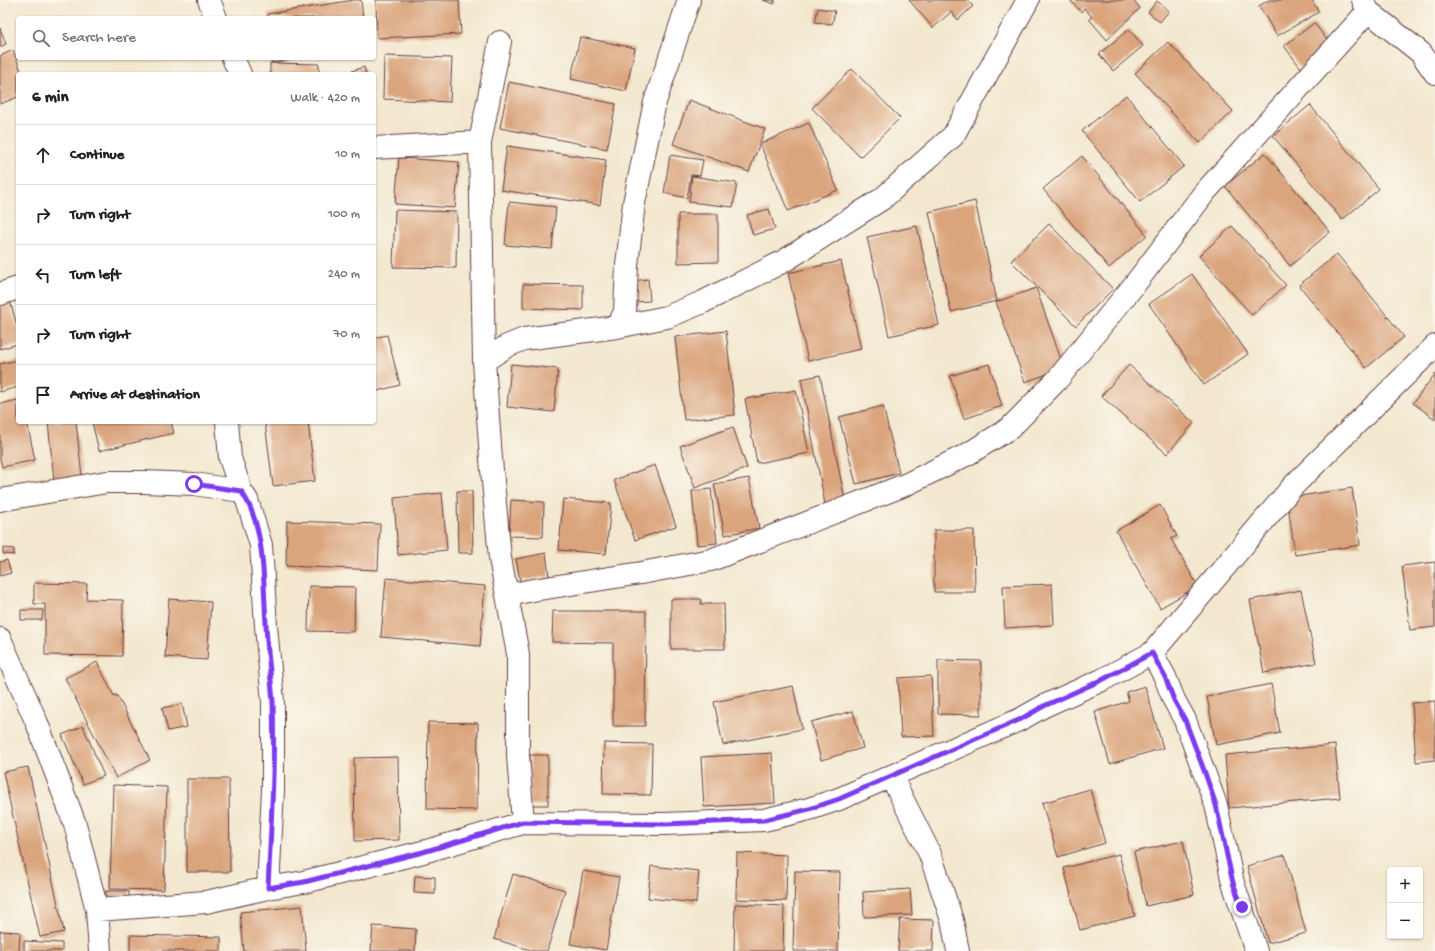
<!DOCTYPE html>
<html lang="en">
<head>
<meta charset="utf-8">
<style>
	body { margin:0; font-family:"Gochi Hand",sans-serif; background:#f2f2f2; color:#202124 }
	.controls { position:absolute; right:12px; bottom:12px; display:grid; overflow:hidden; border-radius:4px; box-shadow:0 1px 3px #0004 }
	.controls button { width:36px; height:36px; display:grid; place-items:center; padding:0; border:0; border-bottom:1px solid #e0e0e0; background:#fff; color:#202124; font:20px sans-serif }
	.stop { position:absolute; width:12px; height:12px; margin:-9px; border:3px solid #7c3aed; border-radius:50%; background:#fff }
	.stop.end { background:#7c3aed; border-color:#fff; box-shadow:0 1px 4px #0008 }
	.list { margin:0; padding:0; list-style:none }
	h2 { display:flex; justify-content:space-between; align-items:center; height:52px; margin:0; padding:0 16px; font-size:17px }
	h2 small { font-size:13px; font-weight:400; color:#757577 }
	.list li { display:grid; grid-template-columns:26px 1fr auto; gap:12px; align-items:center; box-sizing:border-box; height:60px; padding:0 16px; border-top:1px solid #e0e0e0 }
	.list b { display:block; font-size:15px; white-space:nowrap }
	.list em { font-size:13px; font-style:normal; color:#757577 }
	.icon { flex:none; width:22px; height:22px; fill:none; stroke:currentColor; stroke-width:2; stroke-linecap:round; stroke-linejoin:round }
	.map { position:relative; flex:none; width:1435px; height:951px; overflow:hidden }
	.search { position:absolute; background:#fff; box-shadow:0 1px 3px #0004; left:16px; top:16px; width:360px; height:44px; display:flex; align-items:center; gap:10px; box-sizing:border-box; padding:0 14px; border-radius:4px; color:#757577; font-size:15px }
	.panel { position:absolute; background:#fff; box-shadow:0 1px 3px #0004; left:16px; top:72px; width:360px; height:352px; border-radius:4px }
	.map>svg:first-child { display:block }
	.building { fill:#daa47d }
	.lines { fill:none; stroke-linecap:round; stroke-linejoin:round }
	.minor-casing { stroke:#633d44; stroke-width:24 }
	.minor { stroke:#fff; stroke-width:22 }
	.route { stroke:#7c3aed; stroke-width:5 }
</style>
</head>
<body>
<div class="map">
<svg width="1435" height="951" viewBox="0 0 1435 951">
	<rect width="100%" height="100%" fill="#fbf7ec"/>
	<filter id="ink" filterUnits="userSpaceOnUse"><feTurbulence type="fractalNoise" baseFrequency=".025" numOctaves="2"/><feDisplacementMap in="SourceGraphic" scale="8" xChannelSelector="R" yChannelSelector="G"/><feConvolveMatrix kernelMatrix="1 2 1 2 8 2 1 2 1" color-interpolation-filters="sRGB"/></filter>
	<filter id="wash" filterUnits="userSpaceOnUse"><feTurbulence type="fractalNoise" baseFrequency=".012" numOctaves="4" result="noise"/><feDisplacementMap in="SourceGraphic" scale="16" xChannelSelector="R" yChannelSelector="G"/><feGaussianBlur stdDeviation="0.9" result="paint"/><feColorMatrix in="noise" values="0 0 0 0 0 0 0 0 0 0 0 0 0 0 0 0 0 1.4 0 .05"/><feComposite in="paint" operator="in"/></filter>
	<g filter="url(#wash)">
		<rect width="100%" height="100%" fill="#f3e8cf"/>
		<g id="blocks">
			<path class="building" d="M354 0H361L363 18H268V14Z
				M376 0H459L461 34 377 38Z
				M763 0H775L774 4Z
				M909 0H967L973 6 958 20 951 12 933 28Z
				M1070 0H1133L1140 8 1107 40 1089 19 1092 17 1084 8 1081 12Z
				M1269 0H1312L1319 12 1277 36 1259 6Z
				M1157 1 1169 11 1160 22 1148 12Z
				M818 8 835 11 832 24 815 22Z
				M1314 23 1331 45 1301 68 1284 46Z
				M0 28 6 44 0 47Z
				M1129 29 1143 46 1113 71 1099 54Z
				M580 37 635 48 626 91 571 79Z
				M1168 42 1233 111 1200 143 1135 73Z
				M13 50 22 74H18V97L0 104V56Z
				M384 56 452 58 450 102 383 99Z
				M271 58H295V59L272 63Z
				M270 63 319 64V74H270Z
				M364 67 366 74H343Z
				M852 69 900 118 860 157 812 108Z
				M509 82 616 104 607 149 500 128Z
				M1126 95 1184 166 1140 202 1082 131Z
				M689 100 765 129 749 172 673 144Z
				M1310 105 1379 189 1342 220 1273 136Z
				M809 123 838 190 788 211 760 144Z
				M507 146 606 160 600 205 501 190Z
				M1265 153 1330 232 1290 266 1225 186Z
				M670 155 703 160 700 176 691 175 687 198 664 193Z
				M1082 156 1147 235 1109 268 1043 189Z
				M399 158 459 162 455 208 395 204Z
				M692 176 737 183 733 207 689 202Z
				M975 201 997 301 951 312 929 212Z
				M509 202 556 207 552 249 505 245Z
				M769 209 775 229 753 235 747 215Z
				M395 210 457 212 456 268 393 267Z
				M678 214H718V262L678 263Z
				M1049 224 1113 289 1076 326 1011 261Z
				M917 226 939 325 889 336 867 237Z
				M1232 226 1286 285 1252 315 1199 256Z
				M1337 254 1404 337 1366 368 1299 285Z
				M841 261 861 349 808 361 788 273Z
				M1192 274 1248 354 1204 385 1149 304Z
				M648 279 650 301 634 302 632 281Z
				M523 284 583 285V310L523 308Z
				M1036 288 1064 368 1025 382 996 302Z
				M10 301 18 329V344L0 349V304Z
				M726 331 735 415 684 420 675 337Z
				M387 335 400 385 374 392V338Z
				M18 360V387L0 392V364Z
				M511 364 558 369 554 412 507 407Z
				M989 364 1002 406 964 419 950 376Z
				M1129 365 1194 423 1167 454 1101 396Z
				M1435 374V419L1413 403Z
				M820 375 845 500 825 504 801 379Z
				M796 390 809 453 757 463 745 399Z
				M18 400V422H27L35 460 2 467 0 459V404Z
				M883 406 899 473 856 484 839 417Z
				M48 422H76L82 477 54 481Z
				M92 422H171L174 433 99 451Z
				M265 422H308L315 481 273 486Z
				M733 427 747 468 695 488 680 446Z
				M655 465 676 526 635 540 614 480Z
				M749 478 759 528 725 535 714 484Z
				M1352 488 1360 545 1295 555 1287 498Z
				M711 489 717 543 697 545 692 491Z
				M457 491H472L473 553H458Z
				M442 493 447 550 398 555 394 498Z
				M563 499 611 503 606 554 559 550Z
				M511 500 544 502 543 537 509 536Z
				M1160 505 1177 536 1171 539 1198 586 1160 608 1116 531Z
				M287 521 380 524 378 570 286 566Z
				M934 530H974L975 592H934Z
				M3 548 14 549V555L3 554Z
				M546 553 549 576 520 581 516 559Z
				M7 560 11 573 0 576V562Z
				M1435 562V627L1410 630 1402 566Z
				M386 578 485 586 480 646 381 637Z
				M34 583 87 584 86 599 123 600 122 656 45 655V604H34Z
				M1052 584 1054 625 1005 628 1003 586Z
				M309 586 355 587 354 632 308 631Z
				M1301 590 1316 663 1264 673 1250 600Z
				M169 599 211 602 207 660 165 657Z
				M671 599H701V604H724L725 649H671Z
				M21 610H43L42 620H21Z
				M553 611H646L645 726H613V643L552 642Z
				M938 660 981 661V715L938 714Z
				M97 662 114 696 117 695 150 760 116 778 65 678Z
				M931 676 934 736 901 737 898 678Z
				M1271 684 1280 733 1216 745 1207 697Z
				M793 686 802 729 723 745 714 702Z
				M1145 686 1163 748 1110 764 1095 712 1129 701 1126 692Z
				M1435 701V760L1416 762 1412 703Z
				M182 704 187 727 168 731 162 708Z
				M853 711 863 748 821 760 811 722Z
				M428 722 478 723 477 810 427 809Z
				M83 726 104 776 83 784 62 735Z
				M604 743 652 744 651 795 603 794Z
				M1335 745 1340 798 1229 808 1225 755Z
				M772 753 775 803 704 807 701 757Z
				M530 755H548V805H530Z
				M398 757 399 840 355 841 354 758Z
				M28 767 64 932 40 937 3 772Z
				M187 779H229L230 872H187Z
				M113 785 167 787 164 890 110 889Z
				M1090 789 1105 843 1058 857 1042 803Z
				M1183 841 1194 895 1146 906 1134 852Z
				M737 853 787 855 786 901 736 899Z
				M1119 854 1135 916 1080 930 1064 868Z
				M1285 855 1306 933 1268 943 1247 866Z
				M651 866 699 871 696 903 648 898Z
				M583 871 619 877 606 950 570 944Z
				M795 871 840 872 838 951H793Z
				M513 874 565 890 547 951H534L494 939Z
				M415 876 435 877V894L414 893Z
				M910 889 912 915 864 917 863 892Z
				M106 891H129V906H106Z
				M735 904 784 906 783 951H734Z
				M302 906 306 951H244L240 912Z
				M900 919 934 920 933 951H898Z
				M373 926 416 929 415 951H371Z
				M0 931 20 932 19 951H0Z
				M130 935 221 937V951H130Z
				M24 941 62 943V951H24Z"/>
		</g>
	</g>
	<g filter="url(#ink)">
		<use href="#blocks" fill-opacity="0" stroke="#633d44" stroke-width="1"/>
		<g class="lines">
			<defs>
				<path id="minor" d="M209 0 216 18
					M1363 0 1368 11 1421 53 1435 73
					M500 42 480 142 484 361 491 459 500 558 518 654V755L523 823
					M233 58 240 74
					M374 148 480 142
					M0 294 18 288
					M617 327 625 312 627 265 634 203 655 102 689 0
					M484 361 507 346 524 339 617 327 667 317 703 302 784 261 882 199 953 136 1028 0
					M227 422 230 458 241 491 247 500 261 545 266 626 273 702V790L268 888
					M0 500 107 482H144L194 484 241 491
					M508 595 533 590 641 573 711 560 905 485 968 454 1010 428 1057 380 1135 284 1205 192 1368 11
					M0 639 37 723 75 824 97 910 100 951
					M1152 653 1294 485 1435 346
					M891 776 930 854 952 920 958 951
					M97 910 206 902 268 888 304 882 423 852 523 823 665 824 764 820 809 809 839 799 1021 719 1044 706 1102 680 1152 653 1165 677 1174 700 1185 720 1216 805 1233 883 1256 951"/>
			</defs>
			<use href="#minor" class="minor-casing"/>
			<use href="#minor" class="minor"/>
		</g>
	</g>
	<g class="lines" filter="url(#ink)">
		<path class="route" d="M194 484 241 491C266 526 263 581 266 624 267 650 271 676 273 702 275 764 271 826 268 888L304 882 423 852 523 822 665 824 764 820 809 809 839 799 1021 719 1044 706 1102 680 1152 653 1165 677 1174 700 1185 720 1205 773 1216 805 1233 883 1242 907"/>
	</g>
</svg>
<div class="controls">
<button>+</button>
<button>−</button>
</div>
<div class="stop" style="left:194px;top:484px"></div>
<div class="stop end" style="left:1242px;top:907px"></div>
<div class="search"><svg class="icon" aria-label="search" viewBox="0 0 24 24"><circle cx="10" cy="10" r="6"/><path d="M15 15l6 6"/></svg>Search here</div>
<section class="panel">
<h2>6 min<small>Walk · 420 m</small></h2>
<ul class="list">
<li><svg class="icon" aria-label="ahead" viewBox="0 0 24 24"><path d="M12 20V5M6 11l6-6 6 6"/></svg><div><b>Continue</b></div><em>10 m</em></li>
<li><svg class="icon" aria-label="right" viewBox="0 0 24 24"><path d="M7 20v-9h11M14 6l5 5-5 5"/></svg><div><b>Turn right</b></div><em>100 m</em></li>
<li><svg class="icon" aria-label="left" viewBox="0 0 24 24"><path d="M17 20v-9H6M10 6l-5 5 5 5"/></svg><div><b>Turn left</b></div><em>240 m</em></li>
<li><svg class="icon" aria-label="right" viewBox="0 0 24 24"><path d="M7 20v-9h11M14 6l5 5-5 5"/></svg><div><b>Turn right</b></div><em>70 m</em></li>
<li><svg class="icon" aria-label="arrive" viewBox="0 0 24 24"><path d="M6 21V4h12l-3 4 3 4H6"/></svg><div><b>Arrive at destination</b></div></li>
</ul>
</section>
</div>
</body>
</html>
